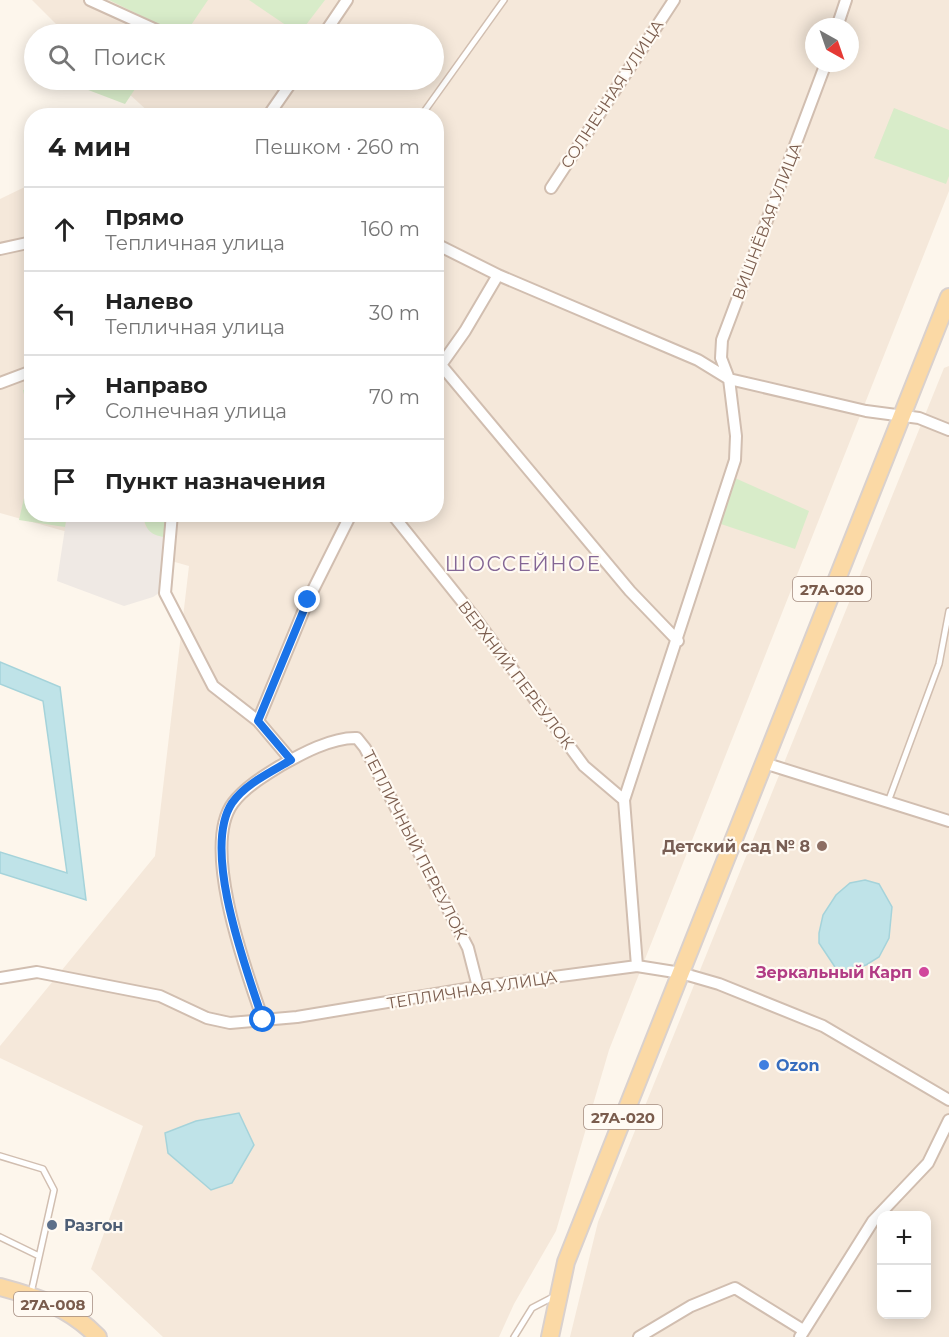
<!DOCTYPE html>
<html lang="ru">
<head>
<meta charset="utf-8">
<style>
	body { margin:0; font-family:Montserrat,sans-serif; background:#f2f2f2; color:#222 }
	.controls { position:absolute; right:18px; bottom:18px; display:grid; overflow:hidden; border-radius:12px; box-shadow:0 3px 15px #0003 }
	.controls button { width:54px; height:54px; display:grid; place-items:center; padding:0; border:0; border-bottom:2px solid #e0e0e0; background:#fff; color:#222; font:30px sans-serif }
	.compass { position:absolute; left:805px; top:18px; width:54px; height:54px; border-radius:50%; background:#fff; box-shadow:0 3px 15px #0003; rotate:140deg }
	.stop { position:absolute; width:18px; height:18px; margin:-14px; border:4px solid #1a73e8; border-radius:50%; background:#fff }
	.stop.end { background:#1a73e8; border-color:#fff; box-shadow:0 2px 6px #0008 }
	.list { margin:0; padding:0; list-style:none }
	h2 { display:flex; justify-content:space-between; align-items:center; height:78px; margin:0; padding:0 24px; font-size:26px }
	h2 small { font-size:20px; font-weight:400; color:#767676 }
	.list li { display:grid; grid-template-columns:39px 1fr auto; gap:18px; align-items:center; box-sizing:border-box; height:84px; padding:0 24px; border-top:2px solid #e0e0e0 }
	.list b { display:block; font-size:22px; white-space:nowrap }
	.list p { margin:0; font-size:20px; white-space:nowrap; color:#767676 }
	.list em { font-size:20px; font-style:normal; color:#767676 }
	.icon { flex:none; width:33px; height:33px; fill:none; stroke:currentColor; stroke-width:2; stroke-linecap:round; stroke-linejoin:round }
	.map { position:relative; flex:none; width:949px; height:1337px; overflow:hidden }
	.search { position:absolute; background:#fff; box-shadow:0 3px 15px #0003; left:24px; top:24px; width:420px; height:66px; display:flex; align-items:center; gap:15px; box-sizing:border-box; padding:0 21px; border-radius:33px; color:#767676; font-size:22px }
	.panel { position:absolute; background:#fff; box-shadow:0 3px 15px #0003; left:24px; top:108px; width:420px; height:414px; border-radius:24px }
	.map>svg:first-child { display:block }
	.residential { fill:#f5e8da; fill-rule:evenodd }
	.industrial { fill:#efe9e4 }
	.green { fill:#d8ecc9 }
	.water { fill:#bfe3e8; stroke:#a5d3da; stroke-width:1.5 }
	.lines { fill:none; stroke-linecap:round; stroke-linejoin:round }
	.service-casing { stroke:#d1beb0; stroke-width:8 }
	.minor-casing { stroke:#d1beb0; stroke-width:14 }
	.primary-casing { stroke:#dad1cd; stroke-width:20 }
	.service { stroke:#fff; stroke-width:5 }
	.minor { stroke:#fff; stroke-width:10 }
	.primary { stroke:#fbd9a5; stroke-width:16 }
	.route { stroke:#1a73e8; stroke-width:8 }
	.education-dot { fill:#8d6e63; stroke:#fffaf3; stroke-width:2 }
	.hotel-dot { fill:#d1479c; stroke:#fffaf3; stroke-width:2 }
	.shop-dot { fill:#3f7fe0; stroke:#fffaf3; stroke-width:2 }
	.service-dot { fill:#5c6f8a; stroke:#fffaf3; stroke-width:2 }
	.labels { text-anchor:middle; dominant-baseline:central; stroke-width:4.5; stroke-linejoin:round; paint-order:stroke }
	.shield { fill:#fffaf3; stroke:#a28b7f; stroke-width:1.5 }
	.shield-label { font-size:15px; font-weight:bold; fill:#7a5c4d }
	.street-label { font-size:16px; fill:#7a5c4d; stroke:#fffaf3 }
	.education-label { font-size:16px; font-weight:bold; fill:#785e54; stroke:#fffaf3; text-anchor:end }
	.hotel-label { font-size:16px; font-weight:bold; fill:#b23c85; stroke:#fffaf3; text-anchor:end }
	.shop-label { font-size:16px; font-weight:bold; fill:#366cbe; stroke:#fffaf3; text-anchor:start }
	.service-label { font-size:16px; font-weight:bold; fill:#4e5e75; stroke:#fffaf3; text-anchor:start }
	.quarter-label { font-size:20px; letter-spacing:1.5px; fill:#846695; stroke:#fffaf3 }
</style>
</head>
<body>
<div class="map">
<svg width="949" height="1337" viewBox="0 0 949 1337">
	<rect width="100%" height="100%" fill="#fdf6ec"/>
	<path class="residential" d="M32 0H949V191L609 1050 556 1231 514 1304 499 1337H163L91 1269 143 1126 0 1058V1046L155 856 189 566 0 513V199L31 184 32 514H436V116L152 115 114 80H434V34H66ZM814 27H850V63H814Z
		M949 366V1337H570L598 1222 944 368ZM882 1216H926V1314H882Z"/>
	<path class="industrial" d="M67 515H143L145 527 171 538 165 589 153 597 124 606 57 581Z"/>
	<path class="green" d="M109 0H208L185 34H178Z
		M249 0H325L299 34Z
		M70 24 95 34H66Z
		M62 80H141L125 104Z
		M894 108 949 130V176L946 184 874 158Z
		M31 388H32L31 427 23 390Z
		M31 467 32 514 67 515 65 527 19 520Z
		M735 478 809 511 795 549 721 524Z
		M143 515H173L171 538C153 536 146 533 143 515Z"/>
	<path class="water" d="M0 662 60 687 86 900 0 873V852L67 873 43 701 0 684Z
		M865 880 879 884 892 907 889 938 879 957 866 965 843 972 837 970 819 943V933L823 915 836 895 850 883Z
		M239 1113 254 1145 232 1183 211 1190 168 1153 165 1133 196 1121Z"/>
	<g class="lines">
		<defs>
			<path id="service" d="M421 116 504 0
				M888 802 939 664 949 611
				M0 1156 43 1169 54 1190 31 1293
				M0 1237 39 1256
				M514 1337 532 1308 555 1296"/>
			<path id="minor" d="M90 0 165 34
				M837 27 846 0
				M324 34 347 0
				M268 116 293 80
				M551 188 674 0
				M436 244 498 275 698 360 729 379 866 411 919 418 949 430
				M0 249 32 242
				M441 365 630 591 678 641
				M436 372 465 331 498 275
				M0 383 32 371
				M172 514 165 593 213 686 258 721 291 760
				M392 514 472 614 584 766 624 800
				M258 721 308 600 351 514
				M764 763 949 821
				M637 966 624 800 735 460 736 436 729 379 721 358 722 340 826 63
				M0 978 37 972 160 996 207 1018 230 1023 297 1017 478 987 637 966 681 973 719 984 823 1026 949 1100
				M263 1020C247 973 200 847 233 803 245 787 264 776 280 766 301 754 332 737 357 738L365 748 468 948 478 987
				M639 1337 691 1306 735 1288 803 1330
				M800 1337 873 1221 928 1163 949 1120"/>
			<path id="primary" d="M0 1287C38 1297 70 1308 98 1337
				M550 1337 566 1262 949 297"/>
		</defs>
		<use href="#service" class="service-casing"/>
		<use href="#minor" class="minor-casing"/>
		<use href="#primary" class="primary-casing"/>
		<use href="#service" class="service"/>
		<use href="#minor" class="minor"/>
		<use href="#primary" class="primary"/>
	</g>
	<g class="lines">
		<path class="route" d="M263 1020C247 971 201 850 232 803 245 784 271 772 291 760L258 721 308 600"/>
	</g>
	<circle class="education-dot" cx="822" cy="846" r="6"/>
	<circle class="hotel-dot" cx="924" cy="972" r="6"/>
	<circle class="shop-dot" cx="764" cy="1065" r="6"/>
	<circle class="service-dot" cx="52" cy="1225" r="6"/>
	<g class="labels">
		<g class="shield">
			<rect x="793" y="577" width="78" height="24" rx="4.5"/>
			<rect x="584" y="1105" width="78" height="24" rx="4.5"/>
			<rect x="14" y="1292" width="78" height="24" rx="4.5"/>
		</g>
		<g class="shield-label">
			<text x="832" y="589">27А-020</text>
			<text x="623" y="1117">27А-020</text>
			<text x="53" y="1304">27А-008</text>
		</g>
		<g class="street-label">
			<text transform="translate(612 94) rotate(-57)">СОЛНЕЧНАЯ УЛИЦА</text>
			<text transform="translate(767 221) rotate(-69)">ВИШНЁВАЯ УЛИЦА</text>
			<text transform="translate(516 675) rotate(53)">ВЕРХНИЙ ПЕРЕУЛОК</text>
			<text transform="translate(415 845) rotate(63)">ТЕПЛИЧНЫЙ ПЕРЕУЛОК</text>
			<text transform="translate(472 990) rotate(-9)">ТЕПЛИЧНАЯ УЛИЦА</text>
		</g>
		<g class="education-label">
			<text x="810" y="846">Детский сад № 8</text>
		</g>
		<g class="hotel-label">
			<text x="912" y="972">Зеркальный Карп</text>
		</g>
		<g class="shop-label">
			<text x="776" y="1065">Ozon</text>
		</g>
		<g class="service-label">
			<text x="64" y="1225">Разгон</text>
		</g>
		<g class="quarter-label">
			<text x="523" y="564">ШОССЕЙНОЕ</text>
		</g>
	</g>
</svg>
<div class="controls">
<button>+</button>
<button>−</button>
</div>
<svg class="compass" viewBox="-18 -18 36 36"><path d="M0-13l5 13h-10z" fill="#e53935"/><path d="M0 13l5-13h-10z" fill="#767676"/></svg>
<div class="stop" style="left:263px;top:1020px"></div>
<div class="stop end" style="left:308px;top:600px"></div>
<div class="search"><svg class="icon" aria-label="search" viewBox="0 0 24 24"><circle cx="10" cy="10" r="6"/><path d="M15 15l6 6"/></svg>Поиск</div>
<section class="panel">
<h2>4 мин<small>Пешком · 260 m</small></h2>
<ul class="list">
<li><svg class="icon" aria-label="ahead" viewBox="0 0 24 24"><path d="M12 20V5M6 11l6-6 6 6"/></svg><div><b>Прямо</b><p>Тепличная улица</p></div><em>160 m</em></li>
<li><svg class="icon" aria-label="left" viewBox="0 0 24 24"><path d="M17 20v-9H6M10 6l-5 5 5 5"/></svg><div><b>Налево</b><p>Тепличная улица</p></div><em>30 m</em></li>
<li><svg class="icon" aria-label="right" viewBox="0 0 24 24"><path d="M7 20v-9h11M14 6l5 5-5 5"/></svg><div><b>Направо</b><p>Солнечная улица</p></div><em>70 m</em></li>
<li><svg class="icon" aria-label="arrive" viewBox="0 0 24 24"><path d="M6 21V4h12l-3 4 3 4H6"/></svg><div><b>Пункт назначения</b></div></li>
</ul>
</section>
</div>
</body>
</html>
